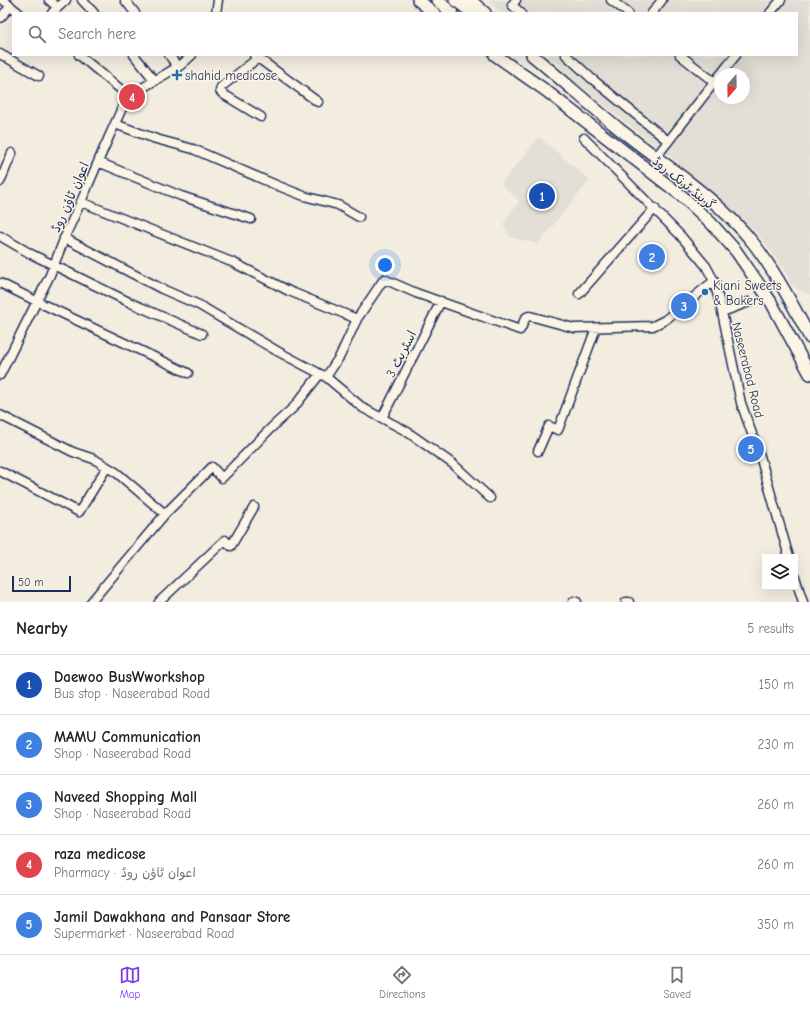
<!DOCTYPE html>
<html lang="en">
<head>
<meta charset="utf-8">
<style>
	body { margin:0; font-family:"Comic Neue","Playpen Sans Arabic",sans-serif; background:#f6f6f6; color:#222 }
	.controls { position:absolute; right:12px; bottom:12px; display:grid; overflow:hidden; border-radius:0px; box-shadow:0 4px 16px #0002 }
	.controls button { width:36px; height:36px; display:grid; place-items:center; padding:0; border:0; border-bottom:1px solid #e0e0e0; background:#fff; color:#222; font:20px sans-serif }
	.compass { position:absolute; left:714px; top:68px; width:36px; height:36px; border-radius:50%; background:#fff; box-shadow:0 4px 16px #0002; rotate:200deg }
	.scale { position:absolute; left:12px; bottom:10px; width:59px; box-sizing:border-box; padding-left:4px; border:2px solid #1b2f5e; border-top:0; font-size:11px; line-height:14px; white-space:nowrap; color:#1b2f5e; -webkit-text-stroke:3px #fcf5e5; paint-order:stroke }
	.you { position:absolute; left:385px; top:265px; width:14px; height:14px; margin:-10px; border:3px solid #fff; border-radius:50%; background:#1a73e8; box-shadow:0 0 0 6px #1a73e833 }
	.badge { display:grid; place-items:center; width:26px; height:26px; border-radius:50%; background:#7c3aed; color:#fff; font-size:13px; font-weight:700 }
	.pin { position:absolute; translate:-50% -50%; border:2px solid #fff; box-shadow:0 1px 4px #0006 }
	.list { margin:0; padding:0; list-style:none }
	h2 { display:flex; justify-content:space-between; align-items:center; height:52px; margin:0; padding:0 16px; font-size:17px }
	h2 small { font-size:13px; font-weight:400; color:#767676 }
	.list li { display:grid; grid-template-columns:26px 1fr auto; gap:12px; align-items:center; box-sizing:border-box; height:60px; padding:0 16px; border-top:1px solid #e0e0e0 }
	.list b { display:block; font-size:15px; white-space:nowrap }
	.list p { margin:0; font-size:13px; white-space:nowrap; color:#767676 }
	.list em { font-size:13px; font-style:normal; color:#767676 }
	.icon { flex:none; width:22px; height:22px; fill:none; stroke:currentColor; stroke-width:2; stroke-linecap:round; stroke-linejoin:round }
	.map { position:relative; flex:none; width:810px; height:602px; overflow:hidden }
	.search { position:absolute; background:#fff; box-shadow:0 4px 16px #0002; left:12px; right:12px; top:12px; height:44px; display:flex; align-items:center; gap:10px; box-sizing:border-box; padding:0 14px; border-radius:0px; color:#767676; font-size:15px }
	.sheet { height:352px; background:#fff }
	nav { display:flex; justify-content:space-around; align-items:center; box-sizing:border-box; height:56px; border-top:1px solid #e0e0e0; background:#fff; font-size:11px; color:#767676 }
	nav a { display:grid; justify-items:center; gap:2px }
	nav .on { color:#7c3aed }
	.map>svg:first-child { display:block }
	.built { fill:#e3dfd6; fill-rule:evenodd }
	.lines { fill:none; stroke-linecap:round; stroke-linejoin:round }
	.minor-casing { stroke:#1b2f5e; stroke-width:11 }
	.highway-casing { stroke:#1b2f5e; stroke-width:14 }
	.minor { stroke:#fcf5e5; stroke-width:8 }
	.highway { stroke:#fcf5e5; stroke-width:11 }
	.poi-dot { fill:#1f6fb2; stroke:#fcf5e5; stroke-width:1.5 }
	.labels { text-anchor:middle; dominant-baseline:central; stroke-width:3; stroke-linejoin:round; paint-order:stroke }
	.poi-label { font-size:13px; fill:#1b2f5e; stroke:#fcf5e5; text-anchor:start }
	.street-label { font-size:13px; fill:#1b2f5e; stroke:#fcf5e5 }
</style>
</head>
<body>
<div class="map">
<svg width="810" height="602" viewBox="0 0 810 602">
	<rect width="100%" height="100%" fill="#f3ede0"/>
	<filter id="ink" filterUnits="userSpaceOnUse"><feTurbulence type="fractalNoise" baseFrequency=".025" numOctaves="2"/><feDisplacementMap in="SourceGraphic" scale="8" xChannelSelector="R" yChannelSelector="G"/><feConvolveMatrix kernelMatrix="1 2 1 2 8 2 1 2 1" color-interpolation-filters="sRGB"/></filter>
	<g filter="url(#ink)">
		<path class="built" d="M488 0H810V295L792 286 786 273 759 235 674 160 564 74 558 64 548 55H797V13H502ZM720 74H744V98H720Z
			M539 137 590 180 538 244 510 237 503 224 519 201 501 184Z"/>
		<g class="lines">
			<defs>
				<path id="minor" d="M3 0 19 13
					M49 0 57 7
					M82 0 94 13
					M125 0 135 13
					M516 0 512 5 521 13
					M611 0 628 13
					M52 13 66 0
					M216 13 218 0
					M652 13 662 0
					M770 13 781 0
					M0 18 11 6
					M0 54 39 76
					M79 55 130 97
					M134 55 155 81
					M169 55 178 67
					M254 55 318 102
					M566 55 591 78 668 141
					M680 55 714 82
					M258 58 221 87 220 91 223 94 261 117
					M721 74 736 55
					M115 124 156 139 193 149 276 185 304 196 338 205 359 217
					M584 138 680 235 706 266 714 281 722 312 741 403 760 456 789 557
					M656 157 720 75
					M98 162 181 196 251 219
					M0 182 12 153
					M81 202 234 263 289 291 357 319 384 279 416 293 520 330C524 325 523 316 530 316L574 328 653 326 665 320 714 281
					M0 236 31 254 131 303 202 334
					M64 238 162 289 199 305 277 351 326 377 363 408 406 431 453 464 490 498
					M0 283 36 301 188 373
					M579 294 655 208
					M722 312 749 302
					M0 375 50 275 67 232 84 195 104 148 122 108 132 94 181 65 192 55
					M326 377 340 356 357 319
					M0 415 73 452 94 459 117 473 165 514
					M382 418 441 301
					M538 451 549 426 558 430 596 328
					M0 471 79 512 107 467
					M795 577 803 602
					M91 602 165 514 212 467 222 478 271 428 294 407 320 374
					M159 602 225 540 231 546 254 507
					M573 602 574 601 577 602
					M626 602H629"/>
				<path id="highway" d="M418 0 434 13
					M437 0 452 13
					M455 0 472 13
					M470 0 485 13
					M495 55 545 90 682 196 711 223 736 251 771 302 810 374
					M532 55C561 79 589 104 618 128 664 165 717 197 754 244 776 273 793 305 810 338"/>
			</defs>
			<use href="#minor" class="minor-casing"/>
			<use href="#highway" class="highway-casing"/>
			<use href="#minor" class="minor"/>
			<use href="#highway" class="highway"/>
		</g>
	</g>
	<g class="poi-dot">
		<path d="M175 69h4v4h4v4h-4v4h-4v-4h-4v-4h4z"/>
		<circle cx="705" cy="292" r="4"/>
	</g>
	<g class="labels">
		<g class="poi-label">
			<text x="185" y="75">shahid medicose</text>
			<text x="713" y="285">Kiani Sweets<tspan x="713" dy="15">&amp; Bakers</tspan></text>
		</g>
		<g class="street-label">
			<text transform="translate(684 183) rotate(39)">گرینڈ ٹرنک روڈ</text>
			<text transform="translate(70 197) rotate(-66)">اعوان ٹاؤن روڈ</text>
			<text transform="translate(401 354) rotate(-63)">اسٹریٹ 3</text>
			<text transform="translate(748 370) rotate(76)">Naseerabad Road</text>
		</g>
	</g>
</svg>
<div class="controls">
<button><svg class="icon" aria-label="layers" viewBox="0 0 24 24"><path d="M12 4l9 5-9 5-9-5zM3 14l9 5 9-5"/></svg></button>
</div>
<svg class="compass" viewBox="-18 -18 36 36"><path d="M0-13l5 13h-10z" fill="#e53935"/><path d="M0 13l5-13h-10z" fill="#767676"/></svg>
<div class="scale">50 m</div>
<div class="you"></div>
<div class="pin badge" style="left:542px;top:196px;background:#1a4fb4">1</div>
<div class="pin badge" style="left:652px;top:257px;background:#3f7fe0">2</div>
<div class="pin badge" style="left:684px;top:306px;background:#3f7fe0">3</div>
<div class="pin badge" style="left:132px;top:97px;background:#e0444e">4</div>
<div class="pin badge" style="left:751px;top:449px;background:#3f7fe0">5</div>
<div class="search"><svg class="icon" aria-label="search" viewBox="0 0 24 24"><circle cx="10" cy="10" r="6"/><path d="M15 15l6 6"/></svg>Search here</div>
</div>
<section class="sheet">
<h2>Nearby<small>5 results</small></h2>
<ul class="list">
<li><span class="badge" style="background:#1a4fb4">1</span><div><b>Daewoo BusWworkshop</b><p>Bus stop · Naseerabad Road</p></div><em>150 m</em></li>
<li><span class="badge" style="background:#3f7fe0">2</span><div><b>MAMU Communication</b><p>Shop · Naseerabad Road</p></div><em>230 m</em></li>
<li><span class="badge" style="background:#3f7fe0">3</span><div><b>Naveed Shopping Mall</b><p>Shop · Naseerabad Road</p></div><em>260 m</em></li>
<li><span class="badge" style="background:#e0444e">4</span><div><b>raza medicose</b><p>Pharmacy · اعوان ٹاؤن روڈ</p></div><em>260 m</em></li>
<li><span class="badge" style="background:#3f7fe0">5</span><div><b>Jamil Dawakhana and Pansaar Store</b><p>Supermarket · Naseerabad Road</p></div><em>350 m</em></li>
</ul>
</section>
<nav>
<a class="on"><svg class="icon" aria-label="map" viewBox="0 0 24 24"><path d="M3 6l6-2 6 2 6-2v14l-6 2-6-2-6 2zM9 4v14M15 6v14"/></svg>Map</a>
<a><svg class="icon" aria-label="directions" viewBox="0 0 24 24"><path d="M12 3l9 9-9 9-9-9zM9 14v-3h6M13 9l2 2-2 2"/></svg>Directions</a>
<a><svg class="icon" aria-label="saved" viewBox="0 0 24 24"><path d="M7 4h10v16l-5-4-5 4z"/></svg>Saved</a>
</nav>
</body>
</html>
